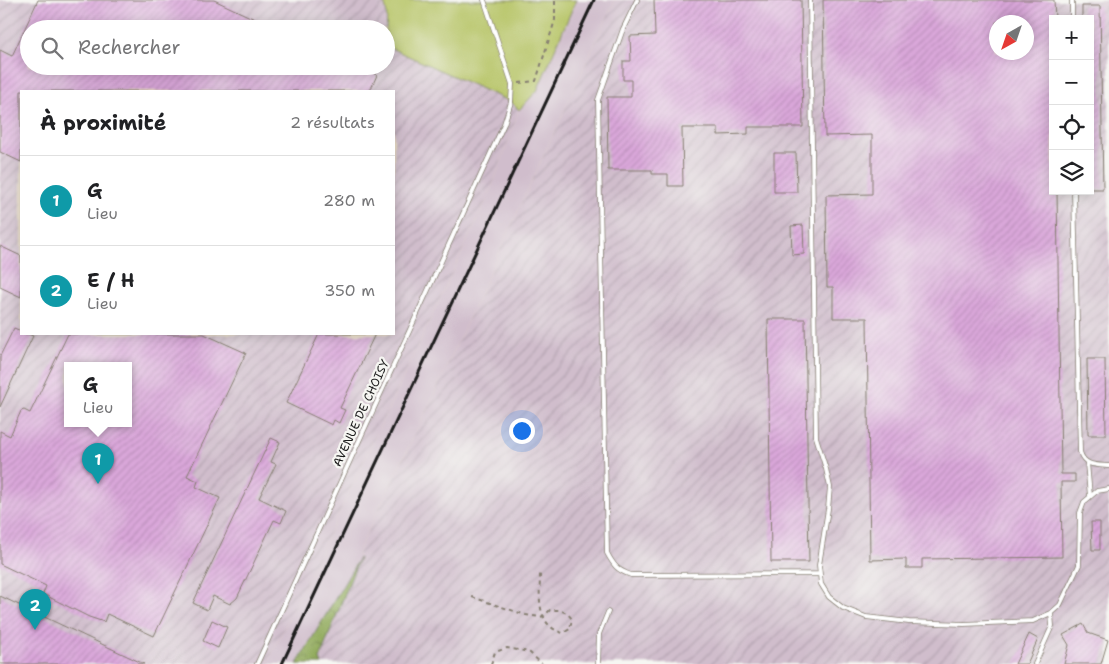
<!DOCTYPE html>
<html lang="fr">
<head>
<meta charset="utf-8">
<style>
	body { margin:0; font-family:"Shantell Sans",sans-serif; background:#f6f6f6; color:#202124 }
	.controls { position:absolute; right:15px; top:15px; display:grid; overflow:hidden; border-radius:0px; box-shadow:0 2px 12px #0003 }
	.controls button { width:45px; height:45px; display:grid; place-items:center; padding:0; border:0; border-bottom:1px solid #e0e0e0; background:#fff; color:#202124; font:25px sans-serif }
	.compass { position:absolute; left:989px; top:15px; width:45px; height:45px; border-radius:50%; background:#fff; box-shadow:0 2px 12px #0003; rotate:220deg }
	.you { position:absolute; left:521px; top:430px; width:18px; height:18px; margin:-12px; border:4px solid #fff; border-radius:50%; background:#1a73e8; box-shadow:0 0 0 8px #1a73e833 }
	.badge { display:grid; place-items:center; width:32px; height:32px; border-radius:50%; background:#1f6fb2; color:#fff; font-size:16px; font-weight:700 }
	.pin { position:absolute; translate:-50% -41px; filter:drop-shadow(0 1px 2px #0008) }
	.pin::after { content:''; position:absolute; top:26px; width:18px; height:15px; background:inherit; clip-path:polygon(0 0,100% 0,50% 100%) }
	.popup { position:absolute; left:64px; top:362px; width:68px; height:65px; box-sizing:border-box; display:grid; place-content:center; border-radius:0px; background:#fff; filter:drop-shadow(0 1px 4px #0005); font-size:16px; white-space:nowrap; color:#757577 }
	.popup b { font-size:19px; color:#202124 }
	.popup::after { content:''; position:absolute; left:50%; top:100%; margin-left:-10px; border:10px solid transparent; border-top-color:#fff }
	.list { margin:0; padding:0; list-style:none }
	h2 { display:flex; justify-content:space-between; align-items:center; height:65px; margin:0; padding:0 20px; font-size:21px }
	h2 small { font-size:16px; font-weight:400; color:#757577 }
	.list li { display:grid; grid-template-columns:32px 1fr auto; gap:15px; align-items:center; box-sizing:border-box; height:90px; padding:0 20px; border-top:1px solid #e0e0e0 }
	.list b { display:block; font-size:19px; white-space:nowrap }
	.list p { margin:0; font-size:16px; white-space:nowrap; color:#757577 }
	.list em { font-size:16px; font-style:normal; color:#757577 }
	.icon { flex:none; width:28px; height:28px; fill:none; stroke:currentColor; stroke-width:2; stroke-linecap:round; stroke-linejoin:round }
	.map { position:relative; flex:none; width:1109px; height:664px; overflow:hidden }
	.search { position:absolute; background:#fff; box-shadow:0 2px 12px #0003; left:20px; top:20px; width:375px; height:55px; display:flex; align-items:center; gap:12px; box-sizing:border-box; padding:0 18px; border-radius:28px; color:#757577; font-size:19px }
	.panel { position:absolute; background:#fff; box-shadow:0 2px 12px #0003; left:20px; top:90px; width:375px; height:245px; border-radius:0px }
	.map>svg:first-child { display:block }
	.industrial { fill:url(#industrial-furrows); fill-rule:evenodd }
	.railway { fill:#d0bdcc }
	.green { fill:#b7c567; stroke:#6a7042 }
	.forest { fill:url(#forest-crowns); stroke:#56633c }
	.building { fill:url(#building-hatch); fill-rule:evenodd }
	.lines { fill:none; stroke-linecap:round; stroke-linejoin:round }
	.lane-casing { stroke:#867f72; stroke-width:5.5 }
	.path { stroke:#867f72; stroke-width:2; stroke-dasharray:4 4; stroke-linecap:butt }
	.lane { stroke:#fff; stroke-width:4 }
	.rail { stroke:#1c1c1c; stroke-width:3 }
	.labels { text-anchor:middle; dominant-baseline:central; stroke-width:4.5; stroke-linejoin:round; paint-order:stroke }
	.street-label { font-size:12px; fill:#1c1c1c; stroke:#f6f6f2 }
</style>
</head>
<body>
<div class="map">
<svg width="1109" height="664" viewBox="0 0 1109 664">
	<defs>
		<pattern id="industrial-furrows" width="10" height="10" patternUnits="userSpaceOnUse" patternTransform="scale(1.25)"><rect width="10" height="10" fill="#d0bdcc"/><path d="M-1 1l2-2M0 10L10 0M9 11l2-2" fill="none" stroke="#b2a2af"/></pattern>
		<pattern id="forest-crowns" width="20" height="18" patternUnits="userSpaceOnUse" patternTransform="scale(1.25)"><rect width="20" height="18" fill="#91aa5c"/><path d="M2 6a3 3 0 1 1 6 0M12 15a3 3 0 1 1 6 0" fill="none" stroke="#768a4b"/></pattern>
		<pattern id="building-hatch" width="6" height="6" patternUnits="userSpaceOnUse" patternTransform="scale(1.25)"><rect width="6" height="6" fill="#daa7da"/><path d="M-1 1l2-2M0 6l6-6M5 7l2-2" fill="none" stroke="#ba8fba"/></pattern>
	</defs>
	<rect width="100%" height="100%" fill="#f6f6f2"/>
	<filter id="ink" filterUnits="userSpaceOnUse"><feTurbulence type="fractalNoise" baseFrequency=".02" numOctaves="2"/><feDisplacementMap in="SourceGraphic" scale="10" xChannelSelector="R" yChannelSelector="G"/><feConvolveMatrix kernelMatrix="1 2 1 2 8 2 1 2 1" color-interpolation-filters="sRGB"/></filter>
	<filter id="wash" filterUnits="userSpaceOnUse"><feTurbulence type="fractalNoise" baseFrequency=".0096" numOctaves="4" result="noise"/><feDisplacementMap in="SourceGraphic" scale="20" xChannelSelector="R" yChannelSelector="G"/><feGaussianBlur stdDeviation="1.12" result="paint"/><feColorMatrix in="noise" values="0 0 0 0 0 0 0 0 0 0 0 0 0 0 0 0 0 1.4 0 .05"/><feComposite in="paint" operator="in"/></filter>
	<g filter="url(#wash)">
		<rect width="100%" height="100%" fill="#f1e2c8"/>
		<path class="industrial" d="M0 0H542L519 110 491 190 347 497 267 664H0ZM29 29H386V66H29ZM21 91H394V334H21ZM68 365H128V423H68Z
			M615 0H1109V664H297L359 558 358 551 428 407ZM1053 19H1090V191H1053ZM996 22H1026V52H996Z"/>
		<path class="railway" d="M576 0H615L428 407 358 551 359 558 297 664H267L347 497 491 190 519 110 537 91Z"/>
		<path class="green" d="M382 0H576L537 91 519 110 511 102 388 47C382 32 392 14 382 0Z"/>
		<path class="forest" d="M359 558 325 645 320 659 322 664H297Z"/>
		<g id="blocks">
			<path class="building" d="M38 0H214L276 29H29V66H358L377 75 370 91H21V162L0 152V50L12 56Z
				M654 0H801L803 127H748V134L718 135V128H682L683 186H668V174H652V170H608L607 97H631V80H623V61H631L630 36 655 35Z
				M823 0H1054L1055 19H1053V191H1057L1061 474H1075V482H1061L1062 557 922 559V568H906V559L870 560 867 318H833V287H827L826 195 872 194V135L825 136ZM996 22H1026V52H996Z
				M1082 6H1100L1103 189H1090V19H1082Z
				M774 153H796L797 192H774Z
				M803 225 804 254 792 255 791 226Z
				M0 246 21 256V297L0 287Z
				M768 319H805L809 562H771Z
				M14 328 21 331V334H28L33 336 0 407V356Z
				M68 334H204L246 353 187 476 198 481 196 487 220 498 154 636 107 614 104 622 89 617 43 594 46 586 0 564V431L10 436 21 411 24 410 30 413ZM68 365H128V423H68Z
				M319 334H375L340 408 345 410 339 423 334 420 332 425 286 403Z
				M1087 359H1105L1106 435H1088Z
				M271 438 280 442 271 462 276 464 259 498 286 511 281 523 274 520 237 598 230 604 213 596 207 610 193 603Z
				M1091 522H1100V550H1092Z
				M0 596 144 664H0Z
				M212 620 227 627 218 648 203 641Z
				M1083 624 1088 633 1108 640 1101 664H1064L1069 645 1063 635Z
				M1029 634 1038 639 1027 664H1015Z"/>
		</g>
	</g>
	<g filter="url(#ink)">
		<use href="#blocks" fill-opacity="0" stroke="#867f72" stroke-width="1"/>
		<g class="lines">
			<defs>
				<path id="lane" d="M637 0 623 29 598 100 607 553C614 566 617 570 631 575L820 574
					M810 0 816 437 826 469 830 487 828 509 819 565 821 584 829 597 843 608 866 617 909 622 964 624 1033 621 1051 613 1060 605 1079 565 1080 513 1084 502 1097 491 1109 489
					M1072 0V19
					M1074 191 1080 452C1084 466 1096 465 1109 466
					M1087 463 1090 496
					M257 664 504 124 511 102 512 84 484 0
					M598 664 599 634 608 612
					M1035 664 1052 626 1051 613"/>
			</defs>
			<use href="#lane" class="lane-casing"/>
			<path class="path" d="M519 83 536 81 555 20V0
				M472 597 526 615 540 617 544 616 550 610H559L567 613 572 619 570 629 563 633C535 625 540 596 540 573
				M491 664 495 652 507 648 529 652 542 664"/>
			<use href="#lane" class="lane"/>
			<path class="rail" d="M282 664 594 0"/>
		</g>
	</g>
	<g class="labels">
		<g class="street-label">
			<text transform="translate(361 413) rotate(-65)">AVENUE DE CHOISY</text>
		</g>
	</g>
</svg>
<div class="controls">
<button>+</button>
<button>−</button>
<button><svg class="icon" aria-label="locate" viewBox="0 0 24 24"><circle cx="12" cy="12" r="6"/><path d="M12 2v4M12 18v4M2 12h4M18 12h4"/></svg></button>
<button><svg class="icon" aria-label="layers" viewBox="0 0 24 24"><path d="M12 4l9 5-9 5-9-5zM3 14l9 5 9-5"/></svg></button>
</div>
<svg class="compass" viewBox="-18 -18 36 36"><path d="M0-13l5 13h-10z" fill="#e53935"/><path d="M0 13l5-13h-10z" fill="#757577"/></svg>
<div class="you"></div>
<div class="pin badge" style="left:98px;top:484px;background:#0f9aa8">1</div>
<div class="popup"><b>G</b>Lieu</div>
<div class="pin badge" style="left:35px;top:630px;background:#0f9aa8">2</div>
<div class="search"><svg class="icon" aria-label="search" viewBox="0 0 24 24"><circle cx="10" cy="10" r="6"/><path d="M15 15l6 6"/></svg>Rechercher</div>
<section class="panel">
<h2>À proximité<small>2 résultats</small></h2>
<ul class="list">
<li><span class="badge" style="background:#0f9aa8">1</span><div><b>G</b><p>Lieu</p></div><em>280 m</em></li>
<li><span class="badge" style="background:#0f9aa8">2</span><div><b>E / H</b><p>Lieu</p></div><em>350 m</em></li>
</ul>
</section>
</div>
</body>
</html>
